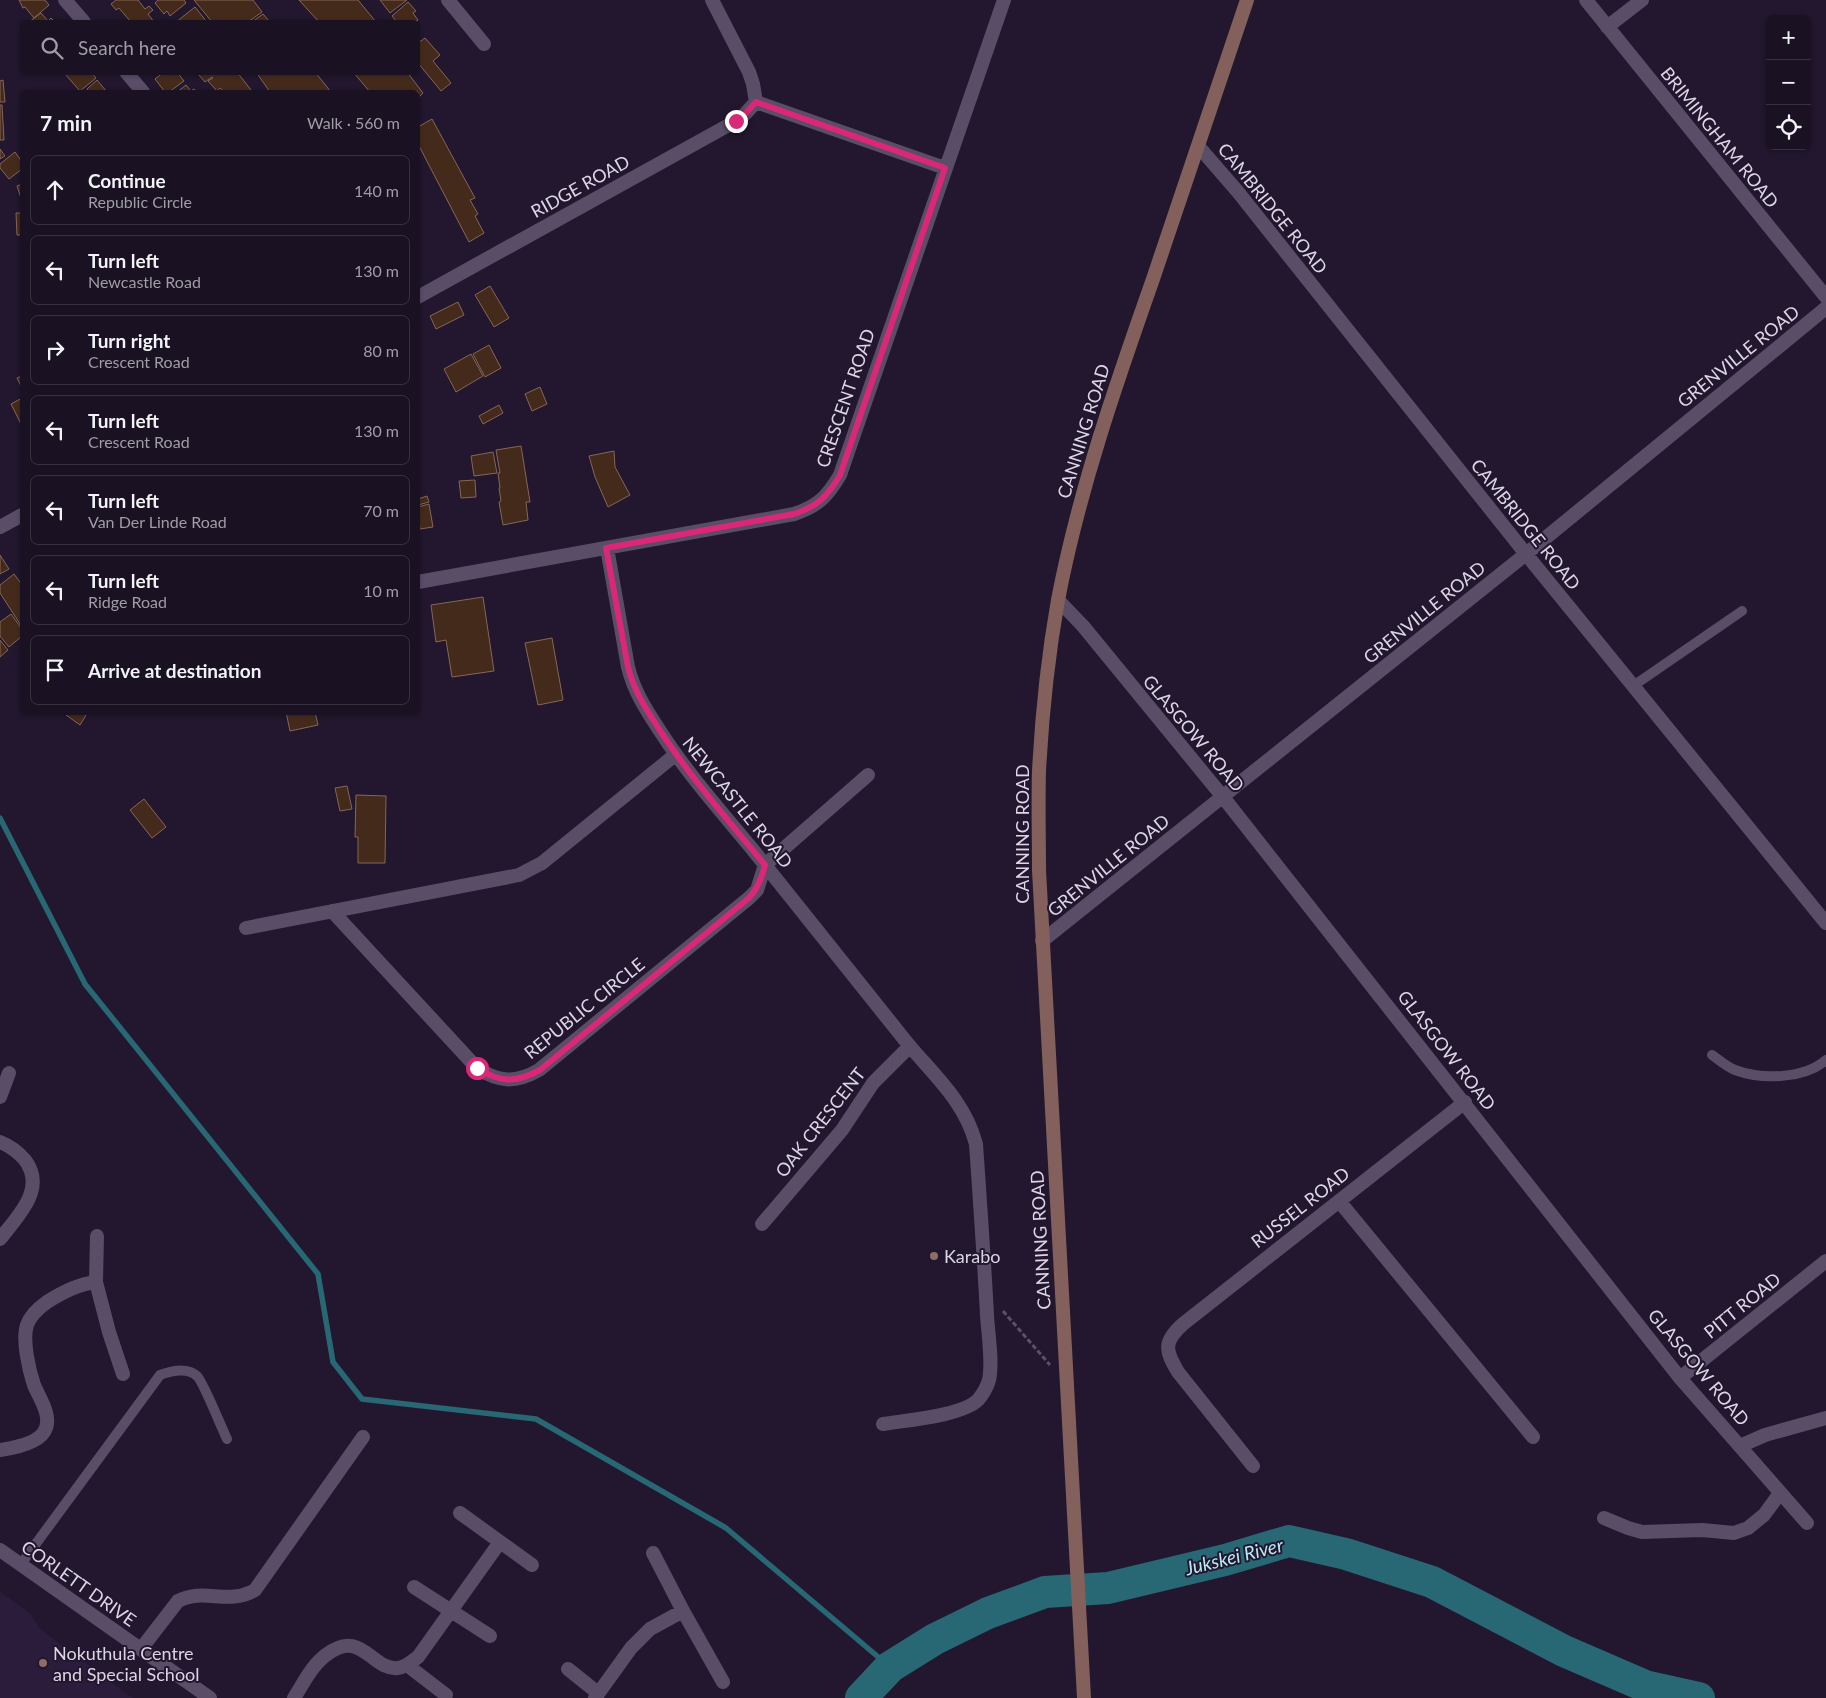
<!DOCTYPE html>
<html lang="en">
<head>
<meta charset="utf-8">
<style>
	body { margin:0; font-family:Lato,sans-serif; background:#231a2a; color:#f1f3f6 }
	.controls { position:absolute; right:15px; top:15px; display:grid; overflow:hidden; border-radius:8px; box-shadow:0 1px 4px #0004 }
	.controls button { width:45px; height:45px; display:grid; place-items:center; padding:0; border:0; border-bottom:1px solid #383140; background:#1a1122; color:#f1f3f6; font:25px sans-serif }
	.stop { position:absolute; width:15px; height:15px; margin:-11px; border:4px solid #db2777; border-radius:50%; background:#fff }
	.stop.end { background:#db2777; border-color:#fff; box-shadow:0 1px 5px #0008 }
	.list { margin:0; padding:0; list-style:none }
	h2 { display:flex; justify-content:space-between; align-items:center; height:65px; margin:0; padding:0 20px; font-size:21px }
	h2 small { font-size:16px; font-weight:400; color:#9f9da5 }
	.list li { display:grid; grid-template-columns:32px 1fr auto; gap:15px; align-items:center; box-sizing:border-box; height:70px; margin:0 10px 10px; padding:0 10px; border:1px solid #383140; border-radius:8px }
	.list b { display:block; font-size:19px; white-space:nowrap }
	.list p { margin:0; font-size:16px; white-space:nowrap; color:#9f9da5 }
	.list em { font-size:16px; font-style:normal; color:#9f9da5 }
	.icon { flex:none; width:28px; height:28px; fill:none; stroke:currentColor; stroke-width:2; stroke-linecap:round; stroke-linejoin:round }
	.map { position:relative; flex:none; width:1826px; height:1698px; overflow:hidden }
	.search { position:absolute; background:#1a1122; box-shadow:0 1px 4px #0004; left:20px; top:20px; width:400px; height:55px; display:flex; align-items:center; gap:12px; box-sizing:border-box; padding:0 18px; border-radius:8px; color:#9f9da5; font-size:19px }
	.panel { position:absolute; background:#1a1122; box-shadow:0 1px 4px #0004; left:20px; top:90px; width:400px; height:625px; border-radius:8px }
	.map>svg:first-child { display:block }
	.built { fill:#2a1c3a }
	.lines { fill:none; stroke-linecap:round; stroke-linejoin:round }
	.stream { stroke:#286874; stroke-width:5.5 }
	.river { stroke:#286874; stroke-width:32 }
	.building { fill:#442a1b; stroke:#856757 }
	.path { stroke:#5b5166; stroke-width:3; stroke-dasharray:5 2.5; stroke-linecap:butt }
	.service { stroke:#594d68; stroke-width:10 }
	.minor { stroke:#594d68; stroke-width:14 }
	.secondary { stroke:#83605c; stroke-width:14 }
	.route { stroke:#db2777; stroke-width:6 }
	.education-dot { fill:#8d6e63; stroke:#22172e; stroke-width:2 }
	.labels { text-anchor:middle; dominant-baseline:central; stroke-width:4; stroke-linejoin:round; paint-order:stroke }
	.street-label { font-size:18px; fill:#dcd5e5; stroke:#22172e }
	.poi-label { font-size:18px; fill:#dcd5e5; stroke:#22172e; text-anchor:start }
	.water-label { font-size:19px; font-style:italic; fill:#b5ebf5; stroke:#22172e }
</style>
</head>
<body>
<div class="map">
<svg width="1826" height="1698" viewBox="0 0 1826 1698">
	<rect width="100%" height="100%" fill="#22172e"/>
	<path class="built" d="M0 1592 30 1613 39 1628 133 1698H0Z"/>
	<g class="lines">
		<path class="stream" d="M0 818 85 984 318 1274 333 1362 362 1399 536 1419 726 1528 890 1667"/>
		<path class="river" d="M861 1698 890 1667 935 1639 988 1613 1045 1592 1108 1588 1225 1560 1289 1541 1346 1554 1432 1582 1564 1651 1645 1686 1699 1698"/>
	</g>
	<path class="building" d="M19 0H45L49 5 34 18 25 7 23 8Z
		M116 0H138L145 9 149 6 153 10 148 14 154 22H128L130 21 119 8 116 10 111 4Z
		M158 0H184L186 3 170 16 167 11 164 14 155 3Z
		M194 0H253L262 12 248 22H212Z
		M299 0H358L376 22H319Z
		M380 0H407L390 13Z
		M408 2 416 11 413 13 418 20 415 22H397L392 16Z
		M195 7 207 22H176Z
		M41 13 48 21 51 18 55 22H29Z
		M263 14 270 22H252Z
		M425 38 440 55 433 61 451 83 441 91 418 63V43Z
		M67 72H91L96 78 80 91 65 74Z
		M164 72H177L184 81 169 92H165L155 79Z
		M200 72H237L251 90 248 92H225L220 88 217 91 208 81 213 78 212 77 205 82 198 74Z
		M256 72H315L331 92H270Z
		M353 72H407L423 93 418 98V92H370Z
		M3 80 5 102H0V81Z
		M97 80 107 92H89L87 89Z
		M186 85 191 91 194 89 197 92H177Z
		M0 105H2L4 140H0Z
		M432 119 475 198 470 200 478 214 475 216 484 233 469 242 418 144V127Z
		M0 149 5 156 0 159Z
		M15 152 22 162V169L9 179 0 168V164Z
		M22 184V201L17 186Z
		M16 213H22V235H17Z
		M490 286 509 318 494 327 475 295Z
		M458 302 464 315 436 329 430 316Z
		M489 345 501 368 485 377 473 354Z
		M471 354 483 376 456 392 444 369Z
		M22 376V388L17 378Z
		M540 387 547 404 532 411 525 394Z
		M22 398V426L11 404Z
		M499 405 503 413 483 424 479 416Z
		M521 446 530 502H526L528 520 503 525 499 502 501 501 499 488H500L498 473H500L496 450Z
		M614 451 615 467 630 495 608 507 595 477 589 456Z
		M493 452 497 473 474 476 471 456Z
		M475 480 476 497 461 498 459 481Z
		M427 496 429 502 418 505V499Z
		M429 504 433 527 420 529 418 507Z
		M0 555 9 569 0 574Z
		M14 574 22 585V627L0 593V585Z
		M483 597 494 671 452 677 446 640 436 642 431 605Z
		M11 614 22 629V636L9 647 0 636V622Z
		M552 638 563 700 538 705 525 643Z
		M0 640 8 650 0 657Z
		M68 712H88L80 725 66 715Z
		M286 712H315L318 725 290 731Z
		M347 786 352 809 340 811 335 788Z
		M356 795 386 796 385 863H358V837H355Z
		M144 799 166 827 152 838 130 810Z"/>
	<g class="lines">
		<path class="path" d="M1003 1311 1050 1365"/>
		<path class="service" d="M1633 686 1742 611
			M1712 1055C1719 1060 1727 1067 1735 1070 1762 1080 1804 1079 1826 1060
			M21 1564 160 1375C171 1371 187 1367 197 1376 203 1381 222 1429 227 1439"/>
		<path class="minor" d="M65 0 84 22
			M448 0 484 44
			M712 0 749 72 753 84 756 102 945 168
			M1586 0 1826 297
			M1607 27 1642 0
			M126 72 143 92
			M1199 147 1238 192 1526 554 1826 923
			M418 297 736 121 745 114 756 102
			M0 527 22 515
			M607 548 628 667C634 691 645 708 658 728 686 772 720 810 753 850 804 913 854 976 904 1039 932 1074 964 1099 976 1144 980 1201 984 1258 987 1315 988 1334 993 1362 989 1380 987 1387 983 1394 978 1400 961 1416 907 1420 883 1424
			M418 582 794 514C818 506 827 497 840 475L1004 0
			M1058 600 1083 626 1223 797 1680 1378 1807 1523
			M332 911 477 1068C500 1083 516 1083 539 1070L749 898 757 890 765 865 868 775
			M246 928 519 875 542 863 675 755
			M1042 941 1526 554 1826 308
			M0 1097 9 1073
			M0 1142C10 1146 18 1152 25 1160 47 1189 17 1217 0 1239
			M1339 1201 1533 1437
			M762 1224 842 1130 873 1083 910 1046
			M96 1282 97 1236
			M1680 1378 1826 1261
			M1740 1446 1765 1435 1826 1418
			M0 1450C14 1448 41 1443 46 1428 51 1414 39 1397 34 1385 29 1370 22 1340 27 1325 30 1316 40 1307 47 1302 61 1293 78 1284 96 1282L109 1332 123 1374
			M1253 1466 1178 1372C1165 1350 1163 1342 1183 1324L1465 1102
			M460 1513 532 1565
			M1604 1518 1628 1528 1642 1532 1702 1530 1734 1533 1748 1528 1764 1515 1780 1493
			M0 1550 210 1698
			M653 1553 683 1611 723 1682
			M414 1587 490 1636
			M141 1649 178 1601C205 1587 227 1606 255 1590L363 1437
			M407 1665 446 1695
			M568 1669 598 1693
			M294 1698C303 1684 312 1665 326 1655 361 1627 372 1671 398 1668 406 1667 412 1661 418 1657L500 1542
			M595 1698 631 1648 650 1629 683 1611"/>
		<path class="secondary" d="M1084 1698 1039 870C1039 837 1038 804 1039 771 1042 714 1048 656 1058 600 1079 490 1116 384 1153 279 1185 186 1216 93 1247 0"/>
	</g>
	<g class="lines">
		<path class="route" d="M477 1068C500 1083 516 1083 540 1070L749 898C758 888 762 878 765 865 729 821 690 777 659 729 646 709 634 691 628 667L606 548 794 514C818 506 827 497 840 475L945 168 756 102 745 114 736 121"/>
	</g>
	<g class="education-dot">
		<circle cx="934" cy="1256" r="5"/>
		<circle cx="43" cy="1663" r="5"/>
	</g>
	<g class="labels">
		<g class="street-label">
			<text transform="translate(1720 137) rotate(51)">BRIMINGHAM ROAD</text>
			<text transform="translate(580 186) rotate(-29)">RIDGE ROAD</text>
			<text transform="translate(1273 208) rotate(51)">CAMBRIDGE ROAD</text>
			<text transform="translate(1738 356) rotate(-39)">GRENVILLE ROAD</text>
			<text transform="translate(845 398) rotate(-71)">CRESCENT ROAD</text>
			<text transform="translate(1083 431) rotate(-73)">CANNING ROAD</text>
			<text transform="translate(1526 524) rotate(51)">CAMBRIDGE ROAD</text>
			<text transform="translate(1424 612) rotate(-39)">GRENVILLE ROAD</text>
			<text transform="translate(1194 733) rotate(50)">GLASGOW ROAD</text>
			<text transform="translate(738 802) rotate(51)">NEWCASTLE ROAD</text>
			<text transform="translate(1022 834) rotate(-90)">CANNING ROAD</text>
			<text transform="translate(1108 865) rotate(-39)">GRENVILLE ROAD</text>
			<text transform="translate(584 1008) rotate(-39)">REPUBLIC CIRCLE</text>
			<text transform="translate(1447 1050) rotate(52)">GLASGOW ROAD</text>
			<text transform="translate(820 1122) rotate(-52)">OAK CRESCENT</text>
			<text transform="translate(1300 1207) rotate(-38)">RUSSEL ROAD</text>
			<text transform="translate(1040 1240) rotate(-93)">CANNING ROAD</text>
			<text transform="translate(1742 1305) rotate(-39)">PITT ROAD</text>
			<text transform="translate(1699 1367) rotate(50)">GLASGOW ROAD</text>
			<text transform="translate(79 1583) rotate(35)">CORLETT DRIVE</text>
		</g>
		<g class="poi-label">
			<text x="944" y="1256">Karabo</text>
			<text x="53" y="1653">Nokuthula Centre<tspan x="53" dy="21">and Special School</tspan></text>
		</g>
		<g class="water-label">
			<text transform="translate(1234 1556) rotate(-14)">Jukskei River</text>
		</g>
	</g>
</svg>
<div class="controls">
<button>+</button>
<button>−</button>
<button><svg class="icon" aria-label="locate" viewBox="0 0 24 24"><circle cx="12" cy="12" r="6"/><path d="M12 2v4M12 18v4M2 12h4M18 12h4"/></svg></button>
</div>
<div class="stop" style="left:477px;top:1068px"></div>
<div class="stop end" style="left:736px;top:121px"></div>
<div class="search"><svg class="icon" aria-label="search" viewBox="0 0 24 24"><circle cx="10" cy="10" r="6"/><path d="M15 15l6 6"/></svg>Search here</div>
<section class="panel">
<h2>7 min<small>Walk · 560 m</small></h2>
<ul class="list">
<li><svg class="icon" aria-label="ahead" viewBox="0 0 24 24"><path d="M12 20V5M6 11l6-6 6 6"/></svg><div><b>Continue</b><p>Republic Circle</p></div><em>140 m</em></li>
<li><svg class="icon" aria-label="left" viewBox="0 0 24 24"><path d="M17 20v-9H6M10 6l-5 5 5 5"/></svg><div><b>Turn left</b><p>Newcastle Road</p></div><em>130 m</em></li>
<li><svg class="icon" aria-label="right" viewBox="0 0 24 24"><path d="M7 20v-9h11M14 6l5 5-5 5"/></svg><div><b>Turn right</b><p>Crescent Road</p></div><em>80 m</em></li>
<li><svg class="icon" aria-label="left" viewBox="0 0 24 24"><path d="M17 20v-9H6M10 6l-5 5 5 5"/></svg><div><b>Turn left</b><p>Crescent Road</p></div><em>130 m</em></li>
<li><svg class="icon" aria-label="left" viewBox="0 0 24 24"><path d="M17 20v-9H6M10 6l-5 5 5 5"/></svg><div><b>Turn left</b><p>Van Der Linde Road</p></div><em>70 m</em></li>
<li><svg class="icon" aria-label="left" viewBox="0 0 24 24"><path d="M17 20v-9H6M10 6l-5 5 5 5"/></svg><div><b>Turn left</b><p>Ridge Road</p></div><em>10 m</em></li>
<li><svg class="icon" aria-label="arrive" viewBox="0 0 24 24"><path d="M6 21V4h12l-3 4 3 4H6"/></svg><div><b>Arrive at destination</b></div></li>
</ul>
</section>
</div>
</body>
</html>
